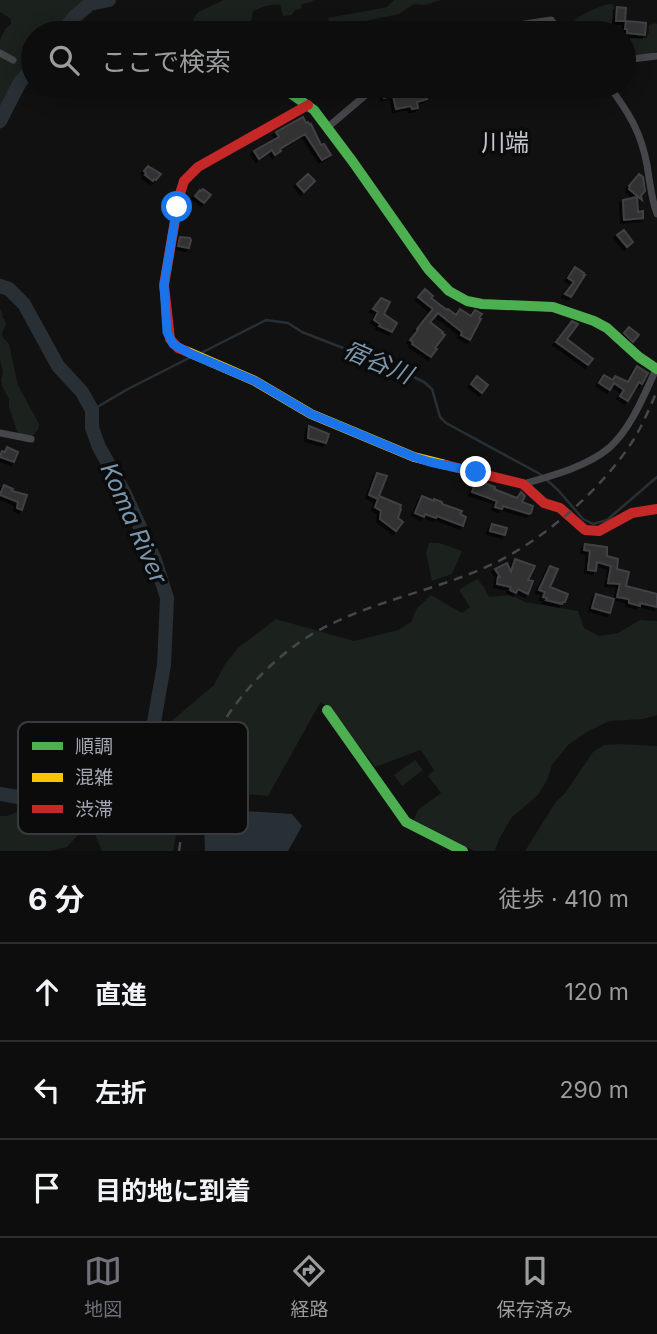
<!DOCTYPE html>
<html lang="ja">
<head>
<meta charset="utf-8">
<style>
	body { margin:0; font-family:Inter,"Noto Sans JP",sans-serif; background:#1b1b1b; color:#f1f3f6 }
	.stop { position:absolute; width:21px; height:21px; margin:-16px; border:5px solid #1a73e8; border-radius:50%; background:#fff }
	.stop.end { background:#1a73e8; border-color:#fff; box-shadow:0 2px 7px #0008 }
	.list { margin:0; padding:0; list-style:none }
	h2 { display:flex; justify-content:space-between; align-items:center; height:91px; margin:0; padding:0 28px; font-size:30px }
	h2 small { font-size:23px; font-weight:400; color:#9a9c9d }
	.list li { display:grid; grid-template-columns:46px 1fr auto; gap:21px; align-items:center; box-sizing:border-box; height:98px; padding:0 28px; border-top:2px solid #2d2d2e }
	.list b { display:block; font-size:26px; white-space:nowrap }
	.list em { font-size:23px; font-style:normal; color:#9a9c9d }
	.icon { flex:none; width:38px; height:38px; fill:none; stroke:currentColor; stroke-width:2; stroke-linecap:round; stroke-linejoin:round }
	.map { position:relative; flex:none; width:657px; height:851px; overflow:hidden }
	.search { position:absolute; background:#0d0d0d; box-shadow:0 4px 18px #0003; left:21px; right:21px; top:21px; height:77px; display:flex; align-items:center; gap:18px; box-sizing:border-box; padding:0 24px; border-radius:38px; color:#9a9c9d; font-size:26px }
	.sheet { height:385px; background:#0d0d0d }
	nav { display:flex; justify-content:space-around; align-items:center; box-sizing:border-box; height:98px; border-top:2px solid #2d2d2e; background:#0d0d0d; font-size:19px; color:#9a9c9d }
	nav a { display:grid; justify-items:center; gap:4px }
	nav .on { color:#6f727a }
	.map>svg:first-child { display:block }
	.green { fill:#1b211c }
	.water { fill:#283035 }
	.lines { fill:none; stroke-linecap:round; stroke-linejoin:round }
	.stream { stroke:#283035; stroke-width:2.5 }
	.river { stroke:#283035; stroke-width:14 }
	.building { fill:#313133; stroke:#404144; stroke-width:2; filter:url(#shadow) }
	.street { stroke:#454649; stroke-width:7 }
	.fast { stroke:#4caf50; stroke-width:10 }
	.slow { stroke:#ffc107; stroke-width:10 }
	.jam { stroke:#c62828; stroke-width:10 }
	.rail { stroke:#46474a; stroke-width:2.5; stroke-dasharray:9 7; stroke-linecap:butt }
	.route { stroke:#1a73e8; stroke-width:9 }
	.labels { text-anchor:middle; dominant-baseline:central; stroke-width:7; stroke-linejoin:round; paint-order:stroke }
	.neighbourhood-label { font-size:24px; fill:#c3c6ce; stroke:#0b0b0c }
	.water-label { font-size:24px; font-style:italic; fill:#7a95ac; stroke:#0b0b0c }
	.key { fill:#0b0b0c; stroke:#383a3e; stroke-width:2 }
	.key-label { font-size:19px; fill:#a2a7b2 }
</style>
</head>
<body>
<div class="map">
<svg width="657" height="851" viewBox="0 0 657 851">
	<defs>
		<filter id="shadow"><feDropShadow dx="-3" dy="3" stdDeviation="0" flood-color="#0009"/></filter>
	</defs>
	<rect width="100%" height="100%" fill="#111"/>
	<path class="green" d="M0 0H100C93 13 80 21 71 33H33V71L28 77 26 82 8 107C9 117 5 123 0 130V40L5 29 11 24V19L0 12Z
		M224 0H314L311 2 302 4 301 9 295 10 292 15 283 16 280 5C273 3 260 8 253 11L251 22 245 26 237 23 206 32 196 26 193 19 198 12Z
		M394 0H441L425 5 414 4 399 14 366 21H356L342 26H334L329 23 328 18 387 7Z
		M609 4H613L615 12 612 21 621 33H564C570 19 593 8 609 4Z
		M655 23 657 24V51C652 54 631 57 624 58V36L626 38H646L649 32V25Z
		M0 309 3 314 2 317 5 320 6 325 2 333 3 338 9 344 18 385 39 424 38 430 31 437 18 434 9 407V399L2 386 1 380 3 373 0 359Z
		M429 543H439L462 551 452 574 432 581 426 553Z
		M477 579 484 587 489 597 511 595 525 602 578 611 584 628 599 636 618 633 640 620 657 621V715L644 719 609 721 587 732 568 745 552 765 547 780 538 795 512 817 499 839 495 851H474L414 820 418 810 441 793 428 776 434 770 421 750 375 767 328 706 320 703 268 796 213 791 187 779 173 851H102L96 837 92 816 108 798 130 795 168 724 214 685 225 664 239 647 276 619 354 641 398 630 411 622 417 608 431 595 462 613 470 607 459 590Z
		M620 744 657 746V851H525L555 803 566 792 593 752 604 745Z
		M415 760 423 770 402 786 394 775Z
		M31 807 72 811 76 819 78 835 67 847 50 851H0V816H7Z"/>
	<path class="water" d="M214 809 292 814 302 826 288 851H205L204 821Z"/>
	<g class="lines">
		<path class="stream" d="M201 353 266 320 288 323 302 332 397 369 424 382 432 389 440 417 446 423 540 474 558 490 583 519 593 524 607 520 657 477
			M92 410 128 389 191 357"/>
		<path class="river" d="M62 33 74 17 90 4 109 0
			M0 121 20 82 33 67
			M0 286 9 289 24 304 58 366 82 392 92 410V428L99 447 125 494 155 560 167 598 164 665 150 745 144 761 131 775 84 801H41L0 794"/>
	</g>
	<path class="building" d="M617 7 626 8 625 21H616Z
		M626 21 646 23 645 35 627 33V29H625Z
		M382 86H391L394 94 424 87 427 99 417 102 418 108 412 109 411 106 396 109 393 95 384 98 381 89 383 88Z
		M303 117 306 123 308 122 310 125 311 124 321 145 324 144 331 155 322 160 305 134 280 149 281 151 275 155 272 150 259 159 254 151 279 137 276 132Z
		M148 166 161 174 156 180 154 179 153 181 145 175 146 173 144 171Z
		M308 174 315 181 304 192 297 184Z
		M639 174 643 177 645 191 641 196 642 200 629 189 630 187 629 186Z
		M203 189 211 195 204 203 195 196 200 190 201 191Z
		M637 197 638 212 643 211V218L624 220 623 200Z
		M624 230 633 242 627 247 617 235Z
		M180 237 190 238 191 240 189 248 178 246Z
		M575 267 584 273 583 275H585L571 297 565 294 574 282 568 278Z
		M425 289 433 296 431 298 447 310 448 309 456 315 460 309 471 316 475 310 482 314 479 318 481 319 470 340 461 335 462 332 438 313 430 322 443 332 442 333 445 335 435 348 437 349 431 357 412 344 413 342 410 340 418 330 417 329 433 309 418 297Z
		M381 298 390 302 384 314 397 323 392 332 379 326 380 324 374 320 378 312 373 309Z
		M572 321 578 324 567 339 593 359 588 365 556 342Z
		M629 327 639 335 633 342 624 333Z
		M637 366 648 373 642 384 639 382 628 401 620 396 624 390 614 383 610 390 599 383 604 375 613 380 615 376 628 382Z
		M477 376 488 385 482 393 471 384Z
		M309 426 329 434 326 443 308 438Z
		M7 447 18 452 14 462 0 457 2 451 5 452Z
		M377 473 387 476 379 496 401 505 400 508 401 509 398 518 403 522 396 531 380 519 381 511 375 507 378 499 369 495Z
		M477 480 495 487 494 489 517 498 521 492 525 496 522 502 533 506 531 513 529 514 503 506 502 509 495 507 497 501 472 492Z
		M4 485 13 489 12 491 27 495 22 510 17 508 18 502 0 495Z
		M422 496 434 501V499L442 502V504L462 511 460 514 466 517 463 526 437 516 436 518 425 514 424 517 415 513Z
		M492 524 507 528 505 535 490 531Z
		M585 544 607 547V556L618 559 617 569 629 572 626 586 657 594V607L640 603V606L629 603V600L628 599 617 597 620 584 608 583 611 566 597 562 596 571 588 570 590 551 584 550Z
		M515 559 535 566 528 580 533 581 528 594 518 589 516 593 510 590 511 587 497 584 498 577H500L495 569 507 563 511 572Z
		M550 566 558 569 550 587 568 594 565 602H563L562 604 546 600 547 598 543 597 545 592 539 590Z
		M596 594 614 599 610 613 592 608Z"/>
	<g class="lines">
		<path class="street" d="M199 32 201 33
			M445 33 512 26 551 20 561 33
			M0 53 13 60
			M624 60 657 56
			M609 86C629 113 641 132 647 165 650 182 651 198 657 214
			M328 127 368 93 371 86
			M0 433 31 439
			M523 484C551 476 586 467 609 448 631 429 645 393 657 367"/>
		<path class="fast" d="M280 86 314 110 353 162 428 269 449 291 467 301 482 304 553 307 594 321 607 328 639 357 657 369
			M327 710 406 822 463 851"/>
		<path class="slow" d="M186 351 255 381 311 414 414 457 446 465"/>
		<path class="jam" d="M186 351 178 348 170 339 164 285 179 197 184 181 198 167 308 105
			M446 465 523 484 544 503 560 508 585 530 599 531 632 513 657 509"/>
		<path class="rail" d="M179 851C181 839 181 826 184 814 201 736 260 657 333 623 385 598 444 588 497 562 548 536 603 488 634 439 643 424 650 407 657 391"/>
	</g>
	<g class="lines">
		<path class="route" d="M177 207 164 285 167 332 173 344 189 353 255 381 311 414 414 457 430 462 476 472"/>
	</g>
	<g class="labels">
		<g class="neighbourhood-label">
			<text x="505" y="142">川端</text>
		</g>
		<g class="water-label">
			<text transform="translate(378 362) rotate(23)">宿谷川</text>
			<text transform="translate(134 523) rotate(66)">Koma River</text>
		</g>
	</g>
	<rect x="18" y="722" width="230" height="112" rx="10" class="key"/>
	<rect x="32" y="742" width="31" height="8" fill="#4caf50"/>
	<rect x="32" y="773" width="31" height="9" fill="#ffc107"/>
	<rect x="32" y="805" width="31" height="8" fill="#c62828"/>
	<g class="key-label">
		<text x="75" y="753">順調</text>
		<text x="75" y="784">混雑</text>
		<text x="75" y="816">渋滞</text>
	</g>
</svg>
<div class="stop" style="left:177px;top:207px"></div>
<div class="stop end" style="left:476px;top:472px"></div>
<div class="search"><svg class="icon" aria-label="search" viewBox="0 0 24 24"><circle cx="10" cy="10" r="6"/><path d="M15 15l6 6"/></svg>ここで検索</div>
</div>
<section class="sheet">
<h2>6 分<small>徒歩 · 410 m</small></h2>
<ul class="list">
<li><svg class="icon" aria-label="ahead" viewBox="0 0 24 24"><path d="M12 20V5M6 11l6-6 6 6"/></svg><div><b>直進</b></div><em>120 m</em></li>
<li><svg class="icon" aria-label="left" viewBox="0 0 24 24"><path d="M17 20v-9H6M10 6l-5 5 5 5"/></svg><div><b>左折</b></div><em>290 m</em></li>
<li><svg class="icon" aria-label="arrive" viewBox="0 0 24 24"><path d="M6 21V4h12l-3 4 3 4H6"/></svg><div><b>目的地に到着</b></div></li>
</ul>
</section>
<nav>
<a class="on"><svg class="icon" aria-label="map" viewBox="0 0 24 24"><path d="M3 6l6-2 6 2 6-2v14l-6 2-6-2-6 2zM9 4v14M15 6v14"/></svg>地図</a>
<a><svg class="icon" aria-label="directions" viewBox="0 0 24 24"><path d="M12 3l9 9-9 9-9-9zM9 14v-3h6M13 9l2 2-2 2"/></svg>経路</a>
<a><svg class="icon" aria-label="saved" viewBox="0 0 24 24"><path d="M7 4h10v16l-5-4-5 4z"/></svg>保存済み</a>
</nav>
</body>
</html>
